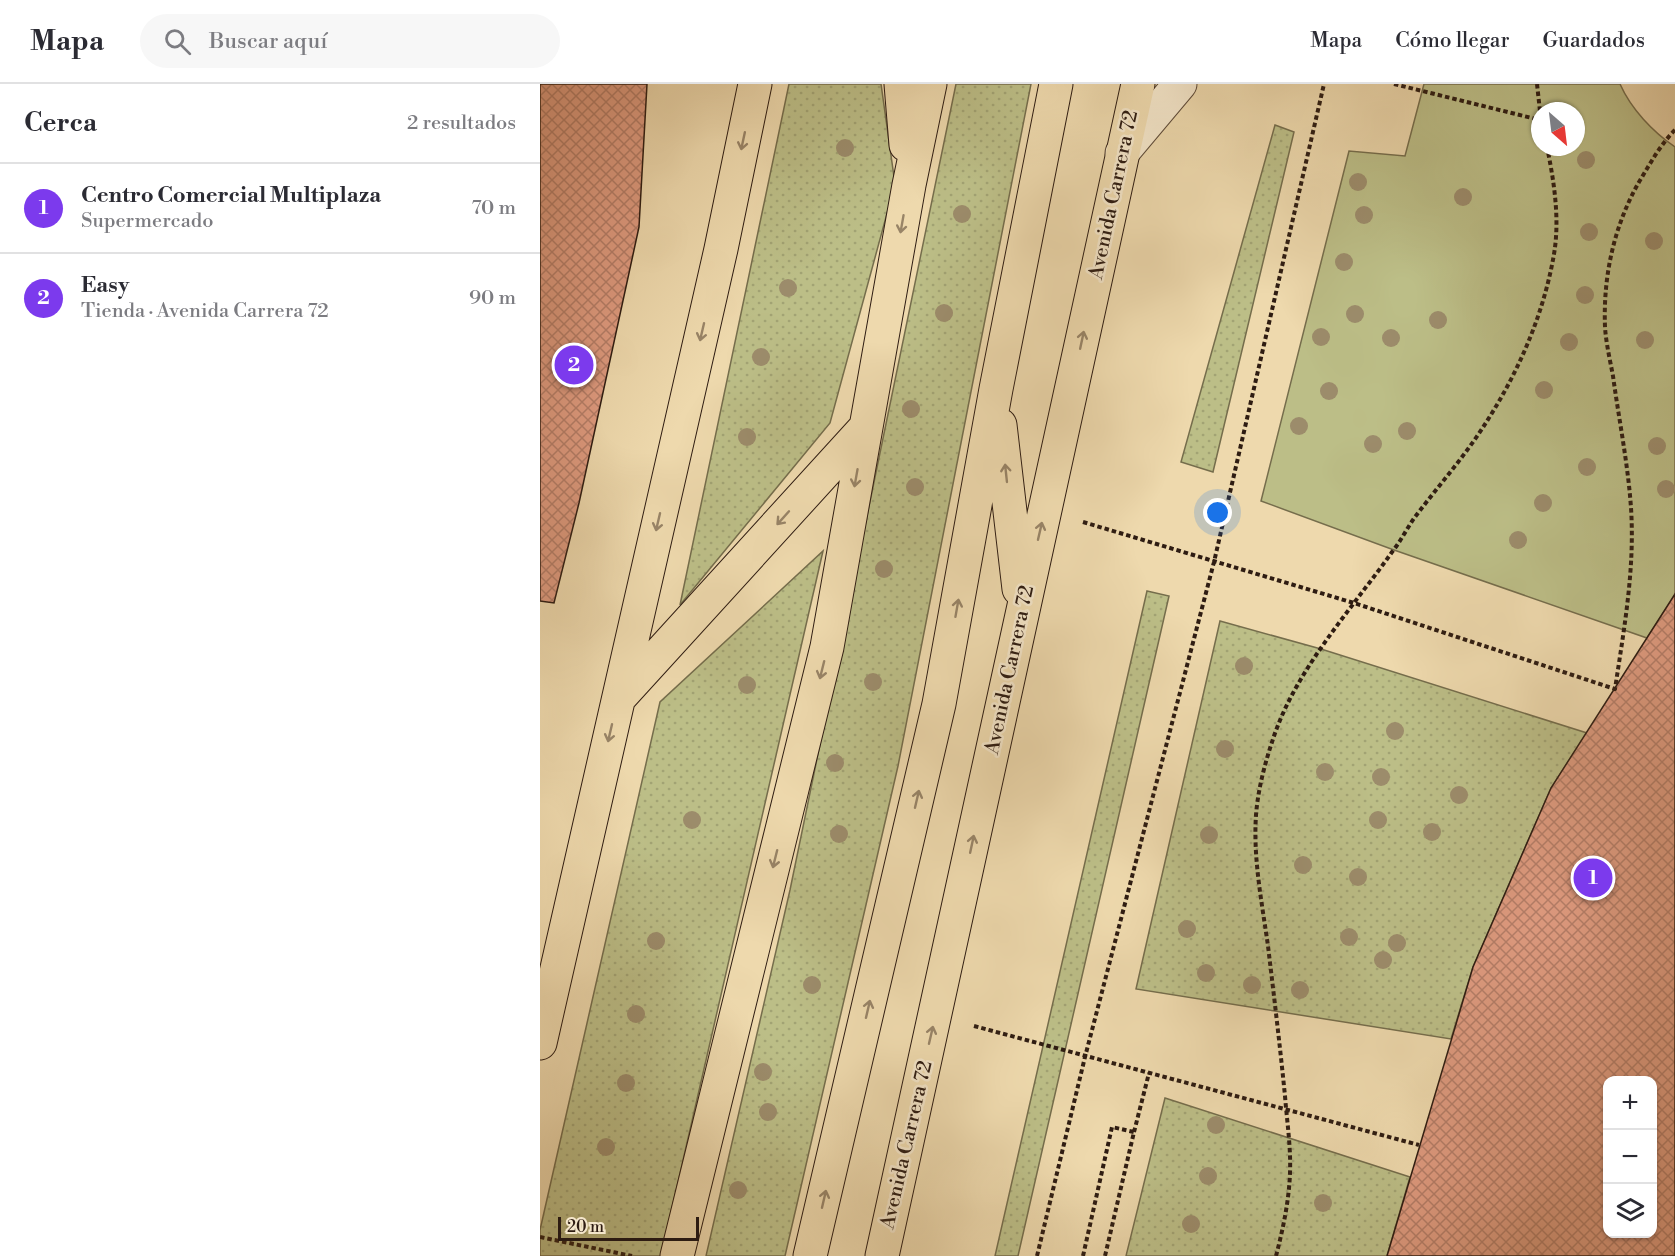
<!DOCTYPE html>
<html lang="es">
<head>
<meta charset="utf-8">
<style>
	body { margin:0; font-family:"Libre Bodoni",serif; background:#f7f7f7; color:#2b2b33 }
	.controls { position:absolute; right:18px; bottom:18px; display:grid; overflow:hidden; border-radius:12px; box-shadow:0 2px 4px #0004 }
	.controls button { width:54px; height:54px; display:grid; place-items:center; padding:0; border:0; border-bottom:2px solid #e1e1e2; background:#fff; color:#2b2b33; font:30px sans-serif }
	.compass { position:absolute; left:991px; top:18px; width:54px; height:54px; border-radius:50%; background:#fff; box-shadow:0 2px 4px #0004; rotate:152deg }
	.scale { position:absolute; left:18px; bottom:15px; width:141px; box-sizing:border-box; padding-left:6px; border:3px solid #2e1c12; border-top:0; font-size:16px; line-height:21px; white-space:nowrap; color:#2e1c12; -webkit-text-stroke:4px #f4e6ca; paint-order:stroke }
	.you { position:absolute; left:678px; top:429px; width:21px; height:21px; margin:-15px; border:4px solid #fff; border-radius:50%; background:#1a73e8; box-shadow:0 0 0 9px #1a73e833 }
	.badge { display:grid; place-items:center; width:39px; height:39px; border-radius:50%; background:#7c3aed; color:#fff; font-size:20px; font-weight:700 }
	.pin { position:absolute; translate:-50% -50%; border:3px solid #fff; box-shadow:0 2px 6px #0006 }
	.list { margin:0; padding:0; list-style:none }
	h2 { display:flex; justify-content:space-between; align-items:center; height:78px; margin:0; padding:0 24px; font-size:26px }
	h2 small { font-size:20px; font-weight:400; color:#7c7c81 }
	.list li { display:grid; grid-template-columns:39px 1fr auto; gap:18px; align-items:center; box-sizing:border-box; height:90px; padding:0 24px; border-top:2px solid #e1e1e2 }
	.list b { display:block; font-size:22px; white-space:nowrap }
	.list p { margin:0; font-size:20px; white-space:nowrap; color:#7c7c81 }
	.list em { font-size:20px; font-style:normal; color:#7c7c81 }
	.icon { flex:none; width:33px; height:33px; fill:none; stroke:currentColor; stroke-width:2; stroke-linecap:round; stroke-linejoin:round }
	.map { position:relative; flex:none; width:1135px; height:1172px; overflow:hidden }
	header { display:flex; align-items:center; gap:36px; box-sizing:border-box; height:84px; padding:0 30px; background:#fff; border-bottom:2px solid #e1e1e2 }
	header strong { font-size:28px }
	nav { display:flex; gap:33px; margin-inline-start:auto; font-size:21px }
	.search { width:420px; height:54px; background:#f7f7f7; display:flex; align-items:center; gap:15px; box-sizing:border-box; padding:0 21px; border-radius:33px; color:#7c7c81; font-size:22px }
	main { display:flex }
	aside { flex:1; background:#fff }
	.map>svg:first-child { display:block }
	.grass { fill:url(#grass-dots); stroke:#756d4c; stroke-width:1.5 }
	.green { fill:#bcbe87; stroke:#756d4c; stroke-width:1.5; fill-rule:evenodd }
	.building { fill:url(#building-cross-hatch); stroke:#2e1c12; stroke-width:1.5; fill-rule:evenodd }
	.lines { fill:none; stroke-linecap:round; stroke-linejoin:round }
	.tertiary-casing { stroke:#5e4b39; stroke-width:35 }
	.trunk-casing { stroke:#2e1c12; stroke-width:35 }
	.path { stroke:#2e1c12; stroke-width:4; stroke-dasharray:4.5 3; stroke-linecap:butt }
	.tertiary { stroke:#f4e6ca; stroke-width:33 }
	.trunk { stroke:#eed9ad; stroke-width:33 }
	.tree { fill:#9c8c6b }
	.oneway { stroke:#988467 }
	.labels { text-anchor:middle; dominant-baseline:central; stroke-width:5; stroke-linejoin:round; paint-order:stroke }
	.street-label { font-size:20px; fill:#2e1c12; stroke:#f4e6ca }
</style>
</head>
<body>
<header>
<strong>Mapa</strong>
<div class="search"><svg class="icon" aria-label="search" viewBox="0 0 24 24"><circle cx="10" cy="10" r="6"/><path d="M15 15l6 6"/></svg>Buscar aquí</div>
<nav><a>Mapa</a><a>Cómo llegar</a><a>Guardados</a></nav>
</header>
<main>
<aside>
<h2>Cerca<small>2 resultados</small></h2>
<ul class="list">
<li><span class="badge">1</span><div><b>Centro Comercial Multiplaza</b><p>Supermercado</p></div><em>70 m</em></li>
<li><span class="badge">2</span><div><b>Easy</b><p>Tienda · Avenida Carrera 72</p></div><em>90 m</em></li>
</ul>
</aside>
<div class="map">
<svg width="1135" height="1172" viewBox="0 0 1135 1172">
	<defs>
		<pattern id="grass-dots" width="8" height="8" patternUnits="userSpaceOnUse" patternTransform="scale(1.5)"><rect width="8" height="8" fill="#bcbe87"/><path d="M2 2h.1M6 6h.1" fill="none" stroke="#a2a374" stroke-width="1.8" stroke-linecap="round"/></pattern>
		<pattern id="building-cross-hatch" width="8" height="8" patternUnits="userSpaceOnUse" patternTransform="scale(1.5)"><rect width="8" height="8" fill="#de9a7f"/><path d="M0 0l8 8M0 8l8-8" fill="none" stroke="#b47d67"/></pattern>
	</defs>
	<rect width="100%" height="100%" fill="#eed9ad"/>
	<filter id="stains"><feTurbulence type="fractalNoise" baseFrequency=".00333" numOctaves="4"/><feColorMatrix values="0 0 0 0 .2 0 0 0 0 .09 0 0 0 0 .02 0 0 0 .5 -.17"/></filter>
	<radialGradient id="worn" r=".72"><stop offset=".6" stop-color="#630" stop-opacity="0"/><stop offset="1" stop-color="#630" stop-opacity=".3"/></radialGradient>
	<path class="grass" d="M249 0H341L355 100 290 339 140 521Z
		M416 0H491L358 682 245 1172H166L250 806Z
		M735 41 754 48 673 388 641 378Z
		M283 467 121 1172H0V1146L120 618Z
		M607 507 629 512 478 1172H455Z
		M680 537 781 565 1047 649 1011 704 933 883 911 955 596 905Z
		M625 1014 870 1093 847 1172H586Z"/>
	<path class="green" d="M884 0H1080C1091 25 1113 48 1135 63V511L1107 554 854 466 721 417 809 67 865 72ZM1000 27H1036V63H1000Z"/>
	<path class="building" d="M0 0H107L99 143 39 419 14 519 0 517Z
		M1135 510V1172H847L933 883 1011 704ZM1068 996H1113V1149H1068Z"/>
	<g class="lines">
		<defs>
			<path id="tertiary" d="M582 69 640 0"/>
			<path id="trunk" d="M361 0 366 61
				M460 341 479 505
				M80 613 325 344
				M0 959 181 165 215 0
				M137 1172 287 563 369 101 390 0
				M270 1172 399 620 456 305 516 0
				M342 1172 598 0"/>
		</defs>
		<use href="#tertiary" class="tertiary-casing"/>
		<use href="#trunk" class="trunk-casing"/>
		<path class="path" d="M854 0 1000 36
			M997 0 1000 27
			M543 438 814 519 1075 605C1084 545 1095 485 1091 424 1088 380 1079 336 1073 292 1070 276 1066 259 1065 243 1063 192 1074 142 1099 98 1110 80 1120 61 1135 46
			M434 942 879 1061
			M594 1048 609 989
			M0 1153 92 1172
			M497 1172 545 973 674 478 784 0
			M543 1172 572 1043 594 1048 565 1172
			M736 1172C743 1145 749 1117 750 1089 751 1063 747 1038 745 1012 740 962 734 912 728 862 722 819 713 775 716 731 718 705 725 679 733 655 751 600 789 552 823 507 833 494 843 481 852 468 861 457 867 444 875 433 899 401 926 371 947 337 979 287 1004 229 1014 170 1020 135 1014 97 1007 63"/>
		<use href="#tertiary" class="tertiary"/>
		<use href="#trunk" class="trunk"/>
	</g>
	<g class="tree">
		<circle cx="305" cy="64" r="9"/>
		<circle cx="1046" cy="76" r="9"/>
		<circle cx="818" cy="98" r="9"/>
		<circle cx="923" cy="113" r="9"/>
		<circle cx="422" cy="130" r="9"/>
		<circle cx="824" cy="131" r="9"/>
		<circle cx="1049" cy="148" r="9"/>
		<circle cx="1114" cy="157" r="9"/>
		<circle cx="804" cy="178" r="9"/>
		<circle cx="248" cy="204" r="9"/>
		<circle cx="1045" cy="211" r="9"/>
		<circle cx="404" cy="229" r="9"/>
		<circle cx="815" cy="230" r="9"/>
		<circle cx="898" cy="236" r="9"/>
		<circle cx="781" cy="253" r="9"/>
		<circle cx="851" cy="254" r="9"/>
		<circle cx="1105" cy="256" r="9"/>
		<circle cx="1029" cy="258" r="9"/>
		<circle cx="221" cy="273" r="9"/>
		<circle cx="1004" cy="306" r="9"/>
		<circle cx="789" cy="307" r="9"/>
		<circle cx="371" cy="325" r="9"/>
		<circle cx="759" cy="342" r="9"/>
		<circle cx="867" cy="347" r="9"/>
		<circle cx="207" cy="353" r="9"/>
		<circle cx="833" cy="360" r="9"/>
		<circle cx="1117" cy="362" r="9"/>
		<circle cx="1047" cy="383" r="9"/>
		<circle cx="375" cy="403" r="9"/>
		<circle cx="1126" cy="405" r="9"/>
		<circle cx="1003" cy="419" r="9"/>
		<circle cx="978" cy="456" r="9"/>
		<circle cx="344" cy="485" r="9"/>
		<circle cx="704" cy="582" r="9"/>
		<circle cx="333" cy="598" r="9"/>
		<circle cx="207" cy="601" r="9"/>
		<circle cx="855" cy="647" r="9"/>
		<circle cx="685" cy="665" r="9"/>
		<circle cx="295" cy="679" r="9"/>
		<circle cx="785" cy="688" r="9"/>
		<circle cx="841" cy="693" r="9"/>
		<circle cx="919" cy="711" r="9"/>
		<circle cx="152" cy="736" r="9"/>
		<circle cx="838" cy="736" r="9"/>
		<circle cx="892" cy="748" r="9"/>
		<circle cx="299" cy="750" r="9"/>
		<circle cx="669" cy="751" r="9"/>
		<circle cx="763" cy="781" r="9"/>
		<circle cx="818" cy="793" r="9"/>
		<circle cx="647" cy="845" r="9"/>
		<circle cx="809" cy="853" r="9"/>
		<circle cx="116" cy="857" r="9"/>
		<circle cx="857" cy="859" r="9"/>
		<circle cx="843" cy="876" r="9"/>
		<circle cx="666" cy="889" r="9"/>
		<circle cx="272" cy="901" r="9"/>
		<circle cx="712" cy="901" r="9"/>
		<circle cx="760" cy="906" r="9"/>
		<circle cx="96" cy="930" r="9"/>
		<circle cx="223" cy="988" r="9"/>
		<circle cx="86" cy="999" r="9"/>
		<circle cx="228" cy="1028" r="9"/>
		<circle cx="676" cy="1041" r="9"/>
		<circle cx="66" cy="1063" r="9"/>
		<circle cx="668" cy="1092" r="9"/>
		<circle cx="198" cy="1106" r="9"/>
		<circle cx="783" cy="1119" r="9"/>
		<circle cx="651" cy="1140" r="9"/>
	</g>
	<defs><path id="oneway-shaft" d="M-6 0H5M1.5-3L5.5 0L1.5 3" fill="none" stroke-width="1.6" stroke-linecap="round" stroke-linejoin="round" transform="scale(1.5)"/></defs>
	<g class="oneway">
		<use href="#oneway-shaft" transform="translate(203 57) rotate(102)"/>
		<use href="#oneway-shaft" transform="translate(362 140) rotate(100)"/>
		<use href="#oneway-shaft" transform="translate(162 248) rotate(103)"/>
		<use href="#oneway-shaft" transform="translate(542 256) rotate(-78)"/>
		<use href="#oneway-shaft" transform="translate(466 389) rotate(-96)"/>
		<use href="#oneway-shaft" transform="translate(316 394) rotate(100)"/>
		<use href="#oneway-shaft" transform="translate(243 434) rotate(132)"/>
		<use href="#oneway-shaft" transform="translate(118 438) rotate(103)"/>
		<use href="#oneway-shaft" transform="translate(500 447) rotate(-77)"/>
		<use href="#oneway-shaft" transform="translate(417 524) rotate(-80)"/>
		<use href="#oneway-shaft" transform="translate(282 586) rotate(104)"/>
		<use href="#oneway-shaft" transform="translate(70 649) rotate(103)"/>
		<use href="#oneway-shaft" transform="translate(377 715) rotate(-77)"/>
		<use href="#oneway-shaft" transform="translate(432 760) rotate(-78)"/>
		<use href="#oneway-shaft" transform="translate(235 775) rotate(104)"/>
		<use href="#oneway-shaft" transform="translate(328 925) rotate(-77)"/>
		<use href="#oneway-shaft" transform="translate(391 951) rotate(-77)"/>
		<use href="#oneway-shaft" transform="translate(284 1115) rotate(-77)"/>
	</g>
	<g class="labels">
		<g class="street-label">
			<text transform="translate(574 111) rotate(-78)">Avenida Carrera 72</text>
			<text transform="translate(470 586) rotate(-78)">Avenida Carrera 72</text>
			<text transform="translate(367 1061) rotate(-77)">Avenida Carrera 72</text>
		</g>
	</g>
	<rect width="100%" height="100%" filter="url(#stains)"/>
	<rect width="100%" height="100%" fill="url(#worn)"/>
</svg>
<div class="controls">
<button>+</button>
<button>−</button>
<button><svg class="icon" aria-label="layers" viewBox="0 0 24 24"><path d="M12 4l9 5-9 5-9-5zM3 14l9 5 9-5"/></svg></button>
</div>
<svg class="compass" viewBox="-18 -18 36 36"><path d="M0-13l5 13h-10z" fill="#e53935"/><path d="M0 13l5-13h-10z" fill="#7c7c81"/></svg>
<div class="scale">20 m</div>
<div class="you"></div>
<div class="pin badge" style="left:1053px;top:794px">1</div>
<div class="pin badge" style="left:34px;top:281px">2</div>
</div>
</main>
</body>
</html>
